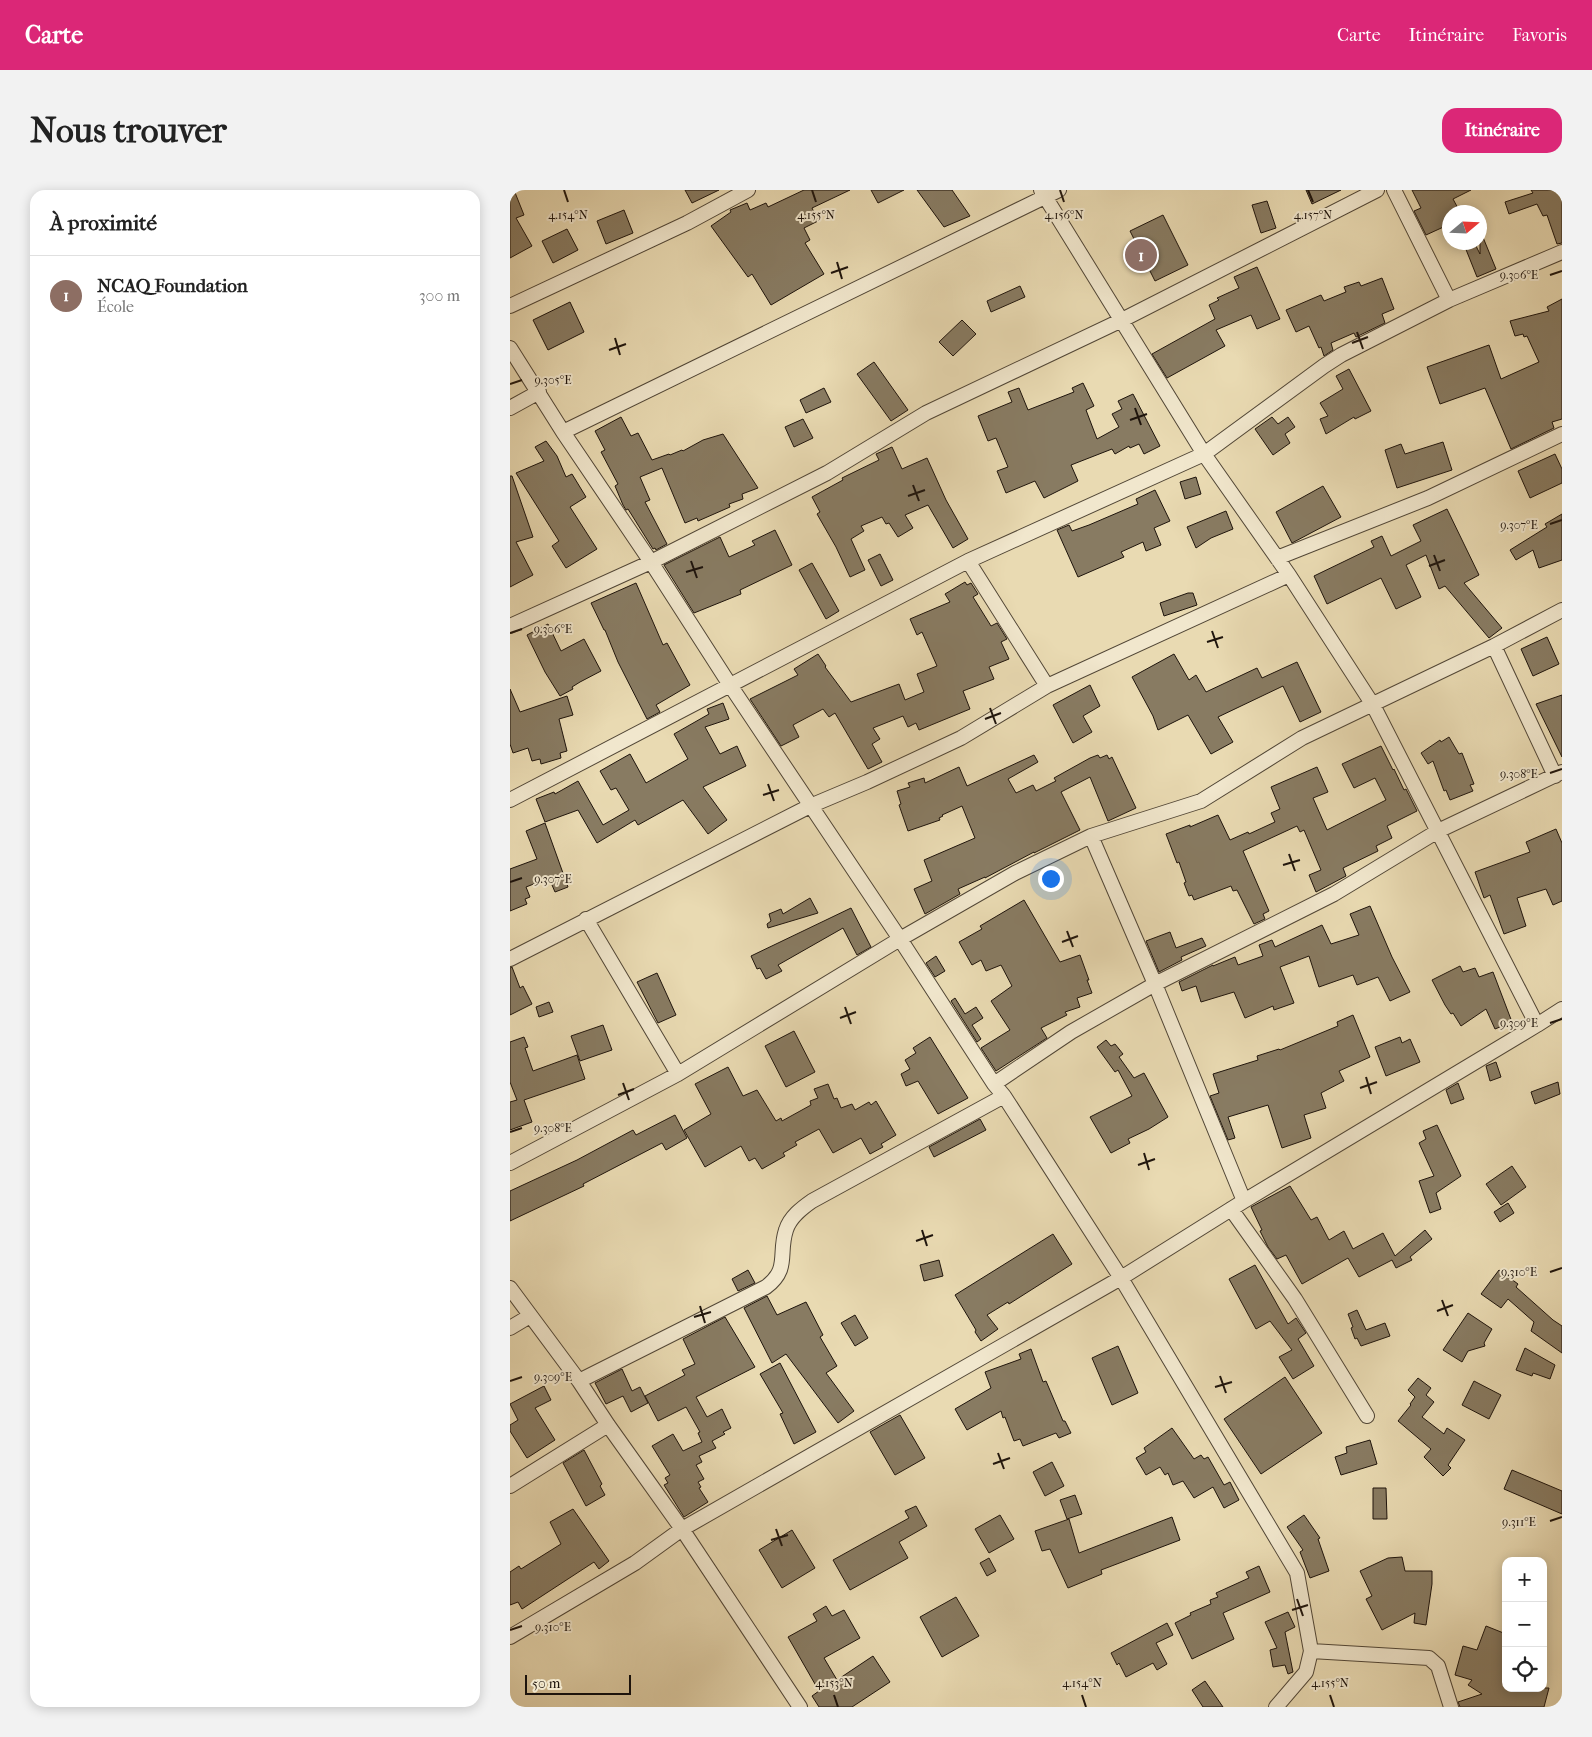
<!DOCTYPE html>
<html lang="fr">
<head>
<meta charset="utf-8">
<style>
	body { margin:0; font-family:"IM FELL French Canon",serif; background:#f2f2f2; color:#222 }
	.controls { position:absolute; right:15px; bottom:15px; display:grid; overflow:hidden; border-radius:10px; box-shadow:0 2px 12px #0003 }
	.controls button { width:45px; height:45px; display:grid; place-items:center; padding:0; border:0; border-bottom:1px solid #e0e0e0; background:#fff; color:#222; font:25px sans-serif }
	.compass { position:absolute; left:932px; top:15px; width:45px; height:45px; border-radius:50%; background:#fff; box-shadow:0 2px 12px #0003; rotate:71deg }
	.scale { position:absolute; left:15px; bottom:12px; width:106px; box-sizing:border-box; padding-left:5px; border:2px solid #1e140c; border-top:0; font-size:14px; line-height:18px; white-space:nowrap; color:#1e140c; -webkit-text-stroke:4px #f1e7cd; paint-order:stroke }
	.you { position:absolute; left:540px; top:688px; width:18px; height:18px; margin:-12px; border:4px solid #fff; border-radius:50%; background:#1a73e8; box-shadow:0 0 0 8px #1a73e833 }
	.badge { display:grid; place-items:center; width:32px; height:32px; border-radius:50%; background:#db2777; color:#fff; font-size:16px; font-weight:700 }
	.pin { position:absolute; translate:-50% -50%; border:2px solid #fff; box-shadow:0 1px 5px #0006 }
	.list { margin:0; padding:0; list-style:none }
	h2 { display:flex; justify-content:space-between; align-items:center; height:65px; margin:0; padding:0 20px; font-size:21px }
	h2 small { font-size:16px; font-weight:400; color:#767676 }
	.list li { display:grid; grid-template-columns:32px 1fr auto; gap:15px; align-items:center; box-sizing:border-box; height:80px; padding:0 20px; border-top:1px solid #e0e0e0 }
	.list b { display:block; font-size:19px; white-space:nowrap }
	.list p { margin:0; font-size:16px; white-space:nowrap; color:#767676 }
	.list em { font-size:16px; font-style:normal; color:#767676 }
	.icon { flex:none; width:28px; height:28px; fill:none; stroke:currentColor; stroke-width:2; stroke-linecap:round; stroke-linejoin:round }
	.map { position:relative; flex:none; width:1052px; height:1517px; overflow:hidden; border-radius:15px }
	header { display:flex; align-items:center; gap:30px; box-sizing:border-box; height:70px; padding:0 25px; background:#db2777; color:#fff }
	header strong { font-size:24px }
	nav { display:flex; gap:28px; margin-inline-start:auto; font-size:18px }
	.intro { display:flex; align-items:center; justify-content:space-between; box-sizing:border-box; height:120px; padding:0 30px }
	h1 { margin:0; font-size:35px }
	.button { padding:12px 22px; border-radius:15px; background:#db2777; color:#fff; font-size:18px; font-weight:700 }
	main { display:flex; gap:30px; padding:0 30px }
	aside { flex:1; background:#fff; border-radius:15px; box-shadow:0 2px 12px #0003 }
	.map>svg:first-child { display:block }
	.building { fill:#887b62; stroke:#1e140c }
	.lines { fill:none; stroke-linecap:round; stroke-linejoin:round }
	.minor-casing { stroke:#514636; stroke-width:16 }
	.minor { stroke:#f1e7cd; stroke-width:14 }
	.ticks { fill:none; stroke:#1e140c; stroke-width:2 }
	.ticks-label { font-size:12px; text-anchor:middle; fill:#1e140c; stroke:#f1e7cd; stroke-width:4; stroke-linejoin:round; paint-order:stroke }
</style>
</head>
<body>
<header>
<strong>Carte</strong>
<nav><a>Carte</a><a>Itinéraire</a><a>Favoris</a></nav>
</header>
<div class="intro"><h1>Nous trouver</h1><a class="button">Itinéraire</a></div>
<main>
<aside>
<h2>À proximité<small></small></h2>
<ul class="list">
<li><span class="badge" style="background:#8d6e63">1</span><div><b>NCAQ Foundation</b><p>École</p></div><em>300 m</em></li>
</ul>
</aside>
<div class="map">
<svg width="1052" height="1517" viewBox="0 0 1052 1517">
	<rect width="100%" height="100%" fill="#e9dab2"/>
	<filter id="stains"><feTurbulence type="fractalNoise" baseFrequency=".004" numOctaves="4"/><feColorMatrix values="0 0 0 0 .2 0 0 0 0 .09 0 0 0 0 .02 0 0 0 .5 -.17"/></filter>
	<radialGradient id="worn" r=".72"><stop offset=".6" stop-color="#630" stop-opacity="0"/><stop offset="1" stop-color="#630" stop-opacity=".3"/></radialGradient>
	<path class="building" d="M0 0H4L14 25 6 28 22 56 0 68Z
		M175 0H209L182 13Z
		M294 0H340L302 18 308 31 294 38 300 50 295 53 314 84 261 115 242 84 238 87 201 36 221 22 220 20 237 13 240 20 256 13 258 17Z
		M361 0H394L368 13Z
		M407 0H442L460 26 434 37Z
		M796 0H831L802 14Z
		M902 0H961L943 9 950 22H940V34L916 45 904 21 911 18Z
		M1021 0H1052V53L1047 54 1037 25 1033 26 1027 14 999 24 995 12 1023 3Z
		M757 11 766 38 751 43 742 15Z
		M114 20 123 43 96 54 87 31Z
		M653 25 678 75 645 91 620 41Z
		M57 39 68 60 43 73 32 51Z
		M970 40 986 79 967 87 953 52H964L970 64Z
		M747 77 770 129 747 139 741 125 706 140 715 156 657 188 642 164 705 129 699 115 709 110 707 108 729 98 724 87Z
		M872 88 884 119 872 124 875 133 846 147 844 143 821 153 823 160 814 166 811 157 809 158 799 136 786 142 776 120 811 105 814 111 836 102 834 97 849 92 851 96Z
		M510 96 515 107 481 122 477 111Z
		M1052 109V229L1042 232 1044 238 1001 259 975 198 930 214 917 177 979 155 991 189 1029 172 1017 146 1014 147 1013 144 1005 146 1000 131 1039 121 1037 117Z
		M60 112 74 142 38 160 23 130Z
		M452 130 466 144 443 166 429 152Z
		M364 172 398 220 381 231 347 184Z
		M839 179 861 221 845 229 844 227 816 244 810 229 818 226 810 213 833 199 826 186Z
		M573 193 584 216 576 220 587 249 609 237 602 224 612 219 608 211 623 204 650 256 634 264 629 254 620 258 619 256 605 264 602 259 561 275 568 291 534 308 525 291 496 303 487 281 498 277 486 248 478 251 468 226 502 212 498 202 509 198 518 220 564 202 562 198Z
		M314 198 321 212 296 223 290 210Z
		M111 227 121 246 128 243 142 270 159 264 160 265 172 260 173 261 193 250 213 244 248 298 232 304 233 309 219 314 220 317 188 331 187 328 175 333 152 278 130 287 140 310 135 312 157 354 146 360 145 358 143 359 118 319 116 320 113 315 105 296 108 294 91 262 95 260 85 241Z
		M762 227 768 234 778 227 785 237 775 244 780 253 763 265 745 239Z
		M293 229 303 248 284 257 275 237Z
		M36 251 47 266 56 287 62 284 76 307 60 317 87 359 56 378 42 356 49 351 6 283 34 271 25 257Z
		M933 252 942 280 887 298 875 260 891 254 895 264Z
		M382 257 392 279 417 268 436 310 458 349 443 358 418 315 395 325 403 338 388 347 379 333 376 334 372 327 351 336 354 341 341 349 355 380 340 387 326 357 307 324 310 322 302 307 333 290 332 288 369 270 366 264Z
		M1045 264 1052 279V293L1020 308 1008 281Z
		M0 286H2L23 347 6 352 23 385 0 397Z
		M686 287 691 304 675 309 670 292Z
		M813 296 831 327 782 353 766 322Z
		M645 300 660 331 644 338 651 355 636 361 633 352 611 362 614 367 568 387 547 340 559 335 562 341 579 335 628 314 626 309Z
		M937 319 969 385 954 393 992 438 979 448 935 396 929 399 916 365 896 375 911 407 886 419 871 388 817 414 804 386 864 357 861 351 872 346 881 366 911 351 903 335Z
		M716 321 723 339 701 348 686 358 677 337Z
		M1052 324V370L1029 378 1023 360 1006 370 1000 360 1037 337 1035 334Z
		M265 340 282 375 230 400 231 404 184 423 154 375 210 347 219 367 245 355 242 351Z
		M370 364 383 390 371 396 358 370Z
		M302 373 329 421 316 429 289 380Z
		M455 392 457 395 461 393 468 404 463 407 481 436 487 433 497 449 491 452 499 469 479 477 484 489 453 501 460 519 409 540 406 533 398 537 393 526 363 538 370 549 362 554 372 572 358 579 325 523 319 527 313 519 283 535 289 547 271 556 240 509 288 485 284 479 308 464 316 476 315 477 341 512 389 494 395 510 414 502 407 484 427 476 412 442 407 445 400 429 440 412 435 404Z
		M126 393 153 455 157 453 180 495 146 515 150 522 137 529 108 472 95 440H94L81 413Z
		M678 403H683L687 415 654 426 650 413Z
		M38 434 51 461 74 449 91 481 70 492 62 497 63 499 50 506 35 482 17 445Z
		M1037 447 1049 474 1023 486 1011 459Z
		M664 464 679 490 686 485 696 502 747 478 752 488 787 472 811 522 790 532 773 496 708 527 723 552 701 564 678 525 648 540 643 526 622 487Z
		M580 495 590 516 573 526 582 542 563 553 543 515Z
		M0 499 10 522 57 506 63 525 49 529 57 561 50 563 51 568 31 574 30 569 22 571 18 558 3 563 0 554Z
		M1052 505V567L1026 514Z
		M213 513 219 529 195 537 210 564 227 556 236 576 193 597 217 630 198 644 173 610 128 635 125 630 87 653 68 620 35 632 26 609 44 602 45 604 68 591 93 635 119 620 106 598 101 600 90 581 120 564 136 593 178 569 164 544 199 524 197 519Z
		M939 547 949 564 952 563 964 594 960 595 963 601 940 610 936 600 934 601 923 571 918 574 911 563 930 550 931 552Z
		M871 556 883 580 884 579 894 600 896 599 907 621 877 636 882 648 866 656 868 661 833 678 836 686 806 702 799 685 811 680 794 640 790 642 787 636 733 661 759 721 753 724 755 729 744 734 727 700 723 701 721 696 684 710 682 705 679 706 674 693 676 692 669 672 667 673 656 644 680 635V637L708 625 720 650 738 642 739 644 765 632 761 623 770 619 761 597 807 577 818 602 803 608 817 640 876 610 865 588 844 598 832 574Z
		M524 565 528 572 498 589 506 603 523 595 526 601 546 591 544 588 580 568 588 565 590 568 597 565 599 569 602 567 626 618 598 631 580 587 551 602 570 640 524 663V662L475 688V687L448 699 450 704 415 724 404 699 422 691 414 670 465 648 452 616 432 625 433 626 429 628 430 630 398 641 389 615 391 614 387 601 400 597 398 593 414 588 415 593 449 577 457 596Z
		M35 633 58 697 45 702 39 688 16 697 20 707 15 709 17 714 0 721V679L27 669 16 641Z
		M1046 639 1052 653V711L1043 715 1036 699 1007 708 1016 736 994 744 980 705 974 708 965 682 1020 662 1016 652Z
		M300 708 308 723 258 738 257 734 261 731 259 724 271 719 273 724Z
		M514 710 550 772 570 765 579 790H577L582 803 567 808 570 817 555 822 557 825 531 838 537 848 486 881 471 858 500 840 481 811 502 796 491 775 476 781 471 770 462 775 449 752 472 739 470 736Z
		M860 716 882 767 900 802 880 811 868 787 847 795 843 785 809 797 799 766 770 777 784 813 764 820 763 816 735 828 724 802 691 812 686 796 672 801 669 792 703 775V776L725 767 728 775 753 766 749 755 762 750 765 757 812 735 821 754 849 745 840 724Z
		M341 718 361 757 347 765 333 738 268 775 272 781 256 789 250 778 247 779 241 766Z
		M660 742 666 758 692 748 696 756 671 767 672 770 649 782 636 751Z
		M426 766 435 781 425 787 416 773Z
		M950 776 953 782 965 778 969 787 983 782 1002 832 985 839 976 819 951 836 943 823 941 824 935 815 922 790Z
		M2 777 10 798 13 796 22 814 0 825V778Z
		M147 783 166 825 148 833 127 792Z
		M445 808 455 824 466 817 473 828 462 835 471 849 467 852 441 811Z
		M39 812 43 822 29 827 26 817Z
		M843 825 860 867 829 881 834 891 811 903 816 918 794 925 801 948 772 958 758 915 718 927 725 948 718 950 700 906 709 903 703 884 748 870 747 866 769 859 770 860 828 836 827 832Z
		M93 835 102 860 70 871 61 846Z
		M284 841 305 882 276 897 255 856Z
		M14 847 18 857 15 858 23 881 67 865 75 889 14 910 22 932 0 940V912L7 910 0 892V852Z
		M420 847 458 908 428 924 408 891 396 896 391 884 400 879 395 870 406 863 403 858Z
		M890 847 892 853 900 849 910 872 876 886 865 857Z
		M596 850 601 856 605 854 613 864 609 867 624 888 634 883 658 927 639 939 618 949 620 953 601 963 580 927 622 906 608 880 605 882 587 857Z
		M986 872 991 887 980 891 976 876Z
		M218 877 233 906 247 900 266 931 271 928 272 931 301 915 300 911 308 908 304 899 318 894 324 909 327 908 331 918 342 914 345 920 359 912 361 915 366 911 386 945 371 954 373 957 360 964 351 948 323 963 309 939 285 952 287 955 273 963 275 966 252 979 245 968 239 971 231 956 195 977 174 940 201 924 185 894Z
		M1048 892 1050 904 1025 914 1021 902Z
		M948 893 954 909 941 914 936 900Z
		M165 925 177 948 156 960 152 953 73 994 74 996 0 1031V1001L67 970 123 940 126 945Z
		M470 929 476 940 424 967 419 957Z
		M927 935 951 986 926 1003 931 1019 920 1023 909 991 924 986 909 953 916 949 913 941Z
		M1002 976 1016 997 991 1015 976 994Z
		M780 996 801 1030 807 1027 819 1050 834 1041 843 1059 873 1043 885 1066 915 1040 922 1049 900 1067 902 1070 886 1078 882 1070 849 1087 838 1068 792 1094 776 1065 767 1069 758 1057 750 1041 752 1040 741 1017Z
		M998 1013 1004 1023 990 1032 984 1022Z
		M543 1044 562 1074 499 1114 498 1112 477 1125 488 1139 471 1151 465 1142 466 1140 445 1105Z
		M429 1070 433 1086 414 1091 410 1075Z
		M745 1075 778 1134 786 1128 796 1143 788 1149 804 1176 783 1189 769 1167 782 1160 760 1131 746 1139 719 1089Z
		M238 1080 245 1093 228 1101 222 1089Z
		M989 1080 1008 1094 1006 1097 1043 1130 1052 1136V1163L1021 1141 1024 1132 998 1109 991 1118 971 1104Z
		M257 1106 267 1125 296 1112 313 1145 310 1147 327 1176 316 1183 344 1221 328 1233 276 1164 262 1173 234 1118Z
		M847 1120 856 1140 875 1133 880 1146 851 1156 847 1148 845 1149 841 1138 843 1137 838 1124Z
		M958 1123 982 1139 974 1153 975 1156 958 1161 952 1172 933 1160Z
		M345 1125 358 1148 345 1156 331 1133Z
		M215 1127 245 1177 186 1207 197 1227 212 1219 221 1238 213 1242 215 1244 202 1251 206 1258 189 1266 192 1272 186 1275 194 1289 188 1292 191 1297 189 1298 198 1312 174 1327 154 1295 158 1293 155 1288 160 1285 142 1256 163 1244 173 1261 192 1252 188 1243 190 1242 176 1217 148 1231 135 1206 175 1185 172 1180 185 1174 173 1149Z
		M608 1156 628 1203 602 1215 582 1168Z
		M1015 1158 1045 1175 1040 1189 1023 1183 1022 1186 1006 1180Z
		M521 1159 533 1192 536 1191 553 1231H555L561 1243 549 1248 546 1243 513 1256 510 1249 504 1251 495 1227 493 1228 491 1221 457 1240 445 1219 481 1198 475 1182 511 1169 509 1164Z
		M270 1173 306 1242 284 1254 270 1224 273 1223 250 1184Z
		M112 1179 122 1201 130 1197 138 1213 121 1222 113 1206 96 1214 85 1193Z
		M775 1187 812 1243 751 1284 714 1229Z
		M908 1188 921 1198 916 1205 924 1212 912 1227 934 1244 937 1238 955 1250 938 1275 941 1278 933 1286 914 1267 921 1259 888 1231 901 1215 900 1214 905 1207 898 1200Z
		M964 1191 991 1205 979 1229 952 1215Z
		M34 1196 41 1210 25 1218 45 1250 17 1268 0 1241V1235L8 1230 0 1214Z
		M390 1225 415 1268 385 1285 360 1242Z
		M662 1238 684 1269 691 1265 694 1269 698 1267 714 1295 720 1292 729 1310 714 1318 703 1297 684 1308 673 1291 663 1295 658 1283 655 1285 650 1277 636 1285 626 1268 636 1262 634 1258Z
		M860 1250 867 1274 831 1285 825 1267 837 1263 836 1257Z
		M74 1260 92 1294 90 1296 95 1305 76 1316 53 1273Z
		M542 1272 554 1296 535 1306 523 1282Z
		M1002 1280 1052 1301V1324L994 1299Z
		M863 1298H876L877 1329H863Z
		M565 1305 572 1324 557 1329 550 1310Z
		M406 1316 417 1336 389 1352 398 1368 340 1400 323 1370 399 1328 395 1321Z
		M63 1319 99 1371 89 1379 84 1372 12 1419 8 1412 0 1415V1382L9 1376 11 1379 51 1354 40 1332Z
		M490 1325 504 1349 479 1363 465 1339Z
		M794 1325 810 1348 808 1349 819 1381 800 1388 790 1362 793 1360 777 1337Z
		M662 1327 670 1350 591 1380 592 1384 558 1398 540 1359 532 1361 525 1341 559 1329 569 1363Z
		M282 1340 305 1378 272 1398 249 1360Z
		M892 1367 895 1381H922V1394L916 1435 904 1433 905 1423 872 1440 856 1409 862 1406 850 1381 878 1368Z
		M479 1368 486 1381 477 1386 470 1373Z
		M749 1376 760 1402 713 1423 724 1449 682 1469 665 1433 681 1425 680 1423 701 1414 700 1410 708 1407 706 1403 739 1388 736 1382Z
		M446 1407 469 1446 432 1467 410 1427Z
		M316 1416 322 1426 334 1420 350 1448 314 1468 327 1490 363 1466 380 1492 342 1517H309L302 1506 309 1501 278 1447 307 1431 303 1424Z
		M778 1422 785 1437 775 1442 783 1482 778 1484 775 1475 763 1477 760 1460 767 1458 755 1432Z
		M657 1433 663 1445 646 1453 657 1474 647 1480 643 1473 616 1487 609 1473 607 1475 601 1463Z
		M976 1436 996 1444V1498H1039L1034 1517H950L948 1512 972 1504 958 1495 962 1490 945 1485 953 1456 967 1460Z
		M695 1491 713 1517H693L682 1500Z"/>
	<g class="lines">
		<defs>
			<path id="minor" d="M531 0 694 264 779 385 863 515 1027 835
				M884 0 939 110
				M0 116 177 33 238 0
				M0 158 53 242 141 372 220 495 390 749 484 894 494 906 611 1088 787 1383 801 1461 796 1482 766 1517
				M0 218 29 202
				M53 242 549 0
				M767 368 918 308 1052 244
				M458 371 537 496
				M0 436 141 372 317 283 416 223 612 130 867 0
				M984 456 1045 586
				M0 610 458 371 694 264 814 176 831 165 939 110 1052 62
				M581 646 645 794 824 704 928 641 1052 582
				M76 729 168 884
				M0 769 300 616 357 592 451 548 537 496 779 385
				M484 894 561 842 645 794 734 1011
				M0 973 168 884 390 749 505 683 581 646 691 611 792 548 984 456 1052 420
				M721 1019 785 1109 857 1226
				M0 1098 69 1191 98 1235 172 1339 290 1517
				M0 1138 20 1126
				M69 1191 256 1097C280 1079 268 1064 276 1040 280 1027 292 1018 302 1011L494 906
				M0 1296 98 1235
				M0 1447 125 1373 172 1339 611 1088 734 1011 1027 835 1052 819
				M801 1461 919 1468 928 1476 941 1517"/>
		</defs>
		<use href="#minor" class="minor-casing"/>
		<use href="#minor" class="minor"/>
	</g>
	<path class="ticks" d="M54 0 58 12M302 0 306 12M550 0 554 12M798 0 803 12M327 72 332 89M321 83 338 77M1040 85 1052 81M847 142 853 159M105 148 110 165M842 153 858 147M99 160 116 154M0 194 12 190M625 218 631 235M620 230 637 224M403 295 409 311M398 306 415 300M1040 334 1052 330M924 365 930 381M181 371 187 388M919 376 935 370M176 382 193 377M702 441 708 458M0 443 12 439M697 452 713 447M480 518 486 534M475 529 491 523M1040 583 1052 579M258 594 264 611M253 605 269 600M779 664 785 681M773 675 790 670M0 692 12 688M557 741 563 757M552 752 568 746M335 817 341 834M330 828 346 822M1040 833 1052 829M856 887 861 904M113 893 119 910M850 898 867 892M108 905 124 899M0 942 12 938M634 963 639 980M628 975 645 969M412 1040 417 1056M406 1051 423 1045M1040 1082 1052 1078M932 1110 938 1126M190 1116 195 1133M927 1121 943 1115M184 1127 201 1122M710 1186 716 1203M0 1191 12 1187M705 1197 722 1192M488 1263 494 1279M483 1274 500 1268M1040 1331 1052 1327M266 1339 272 1356M261 1350 278 1345M787 1409 793 1426M782 1420 798 1415M0 1440 12 1436M324 1505 328 1517M572 1505 576 1517M820 1505 824 1517"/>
	<g class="ticks-label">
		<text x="58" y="29">4.154°N</text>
		<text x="306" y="29">4.155°N</text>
		<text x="803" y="29">4.157°N</text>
		<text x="554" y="29">4.156°N</text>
		<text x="1009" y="89">9.306°E</text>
		<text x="43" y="194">9.305°E</text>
		<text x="1009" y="339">9.307°E</text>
		<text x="43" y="443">9.306°E</text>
		<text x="1009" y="588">9.308°E</text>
		<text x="43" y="693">9.307°E</text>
		<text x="1009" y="837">9.309°E</text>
		<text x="43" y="942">9.308°E</text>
		<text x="1009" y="1086">9.310°E</text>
		<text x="43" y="1191">9.309°E</text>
		<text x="1009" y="1336">9.311°E</text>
		<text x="43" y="1441">9.310°E</text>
		<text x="324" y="1497">4.153°N</text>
		<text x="572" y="1497">4.154°N</text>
		<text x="820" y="1497">4.155°N</text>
	</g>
	<rect width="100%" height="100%" filter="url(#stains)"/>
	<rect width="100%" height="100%" fill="url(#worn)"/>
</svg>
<div class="controls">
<button>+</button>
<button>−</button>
<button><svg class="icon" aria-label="locate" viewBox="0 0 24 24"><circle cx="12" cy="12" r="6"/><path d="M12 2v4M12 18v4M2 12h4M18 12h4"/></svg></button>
</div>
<svg class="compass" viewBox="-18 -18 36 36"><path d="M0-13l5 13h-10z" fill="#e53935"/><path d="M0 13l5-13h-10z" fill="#767676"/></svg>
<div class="scale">50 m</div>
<div class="you"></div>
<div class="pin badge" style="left:631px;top:65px;background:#8d6e63">1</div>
</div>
</main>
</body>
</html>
